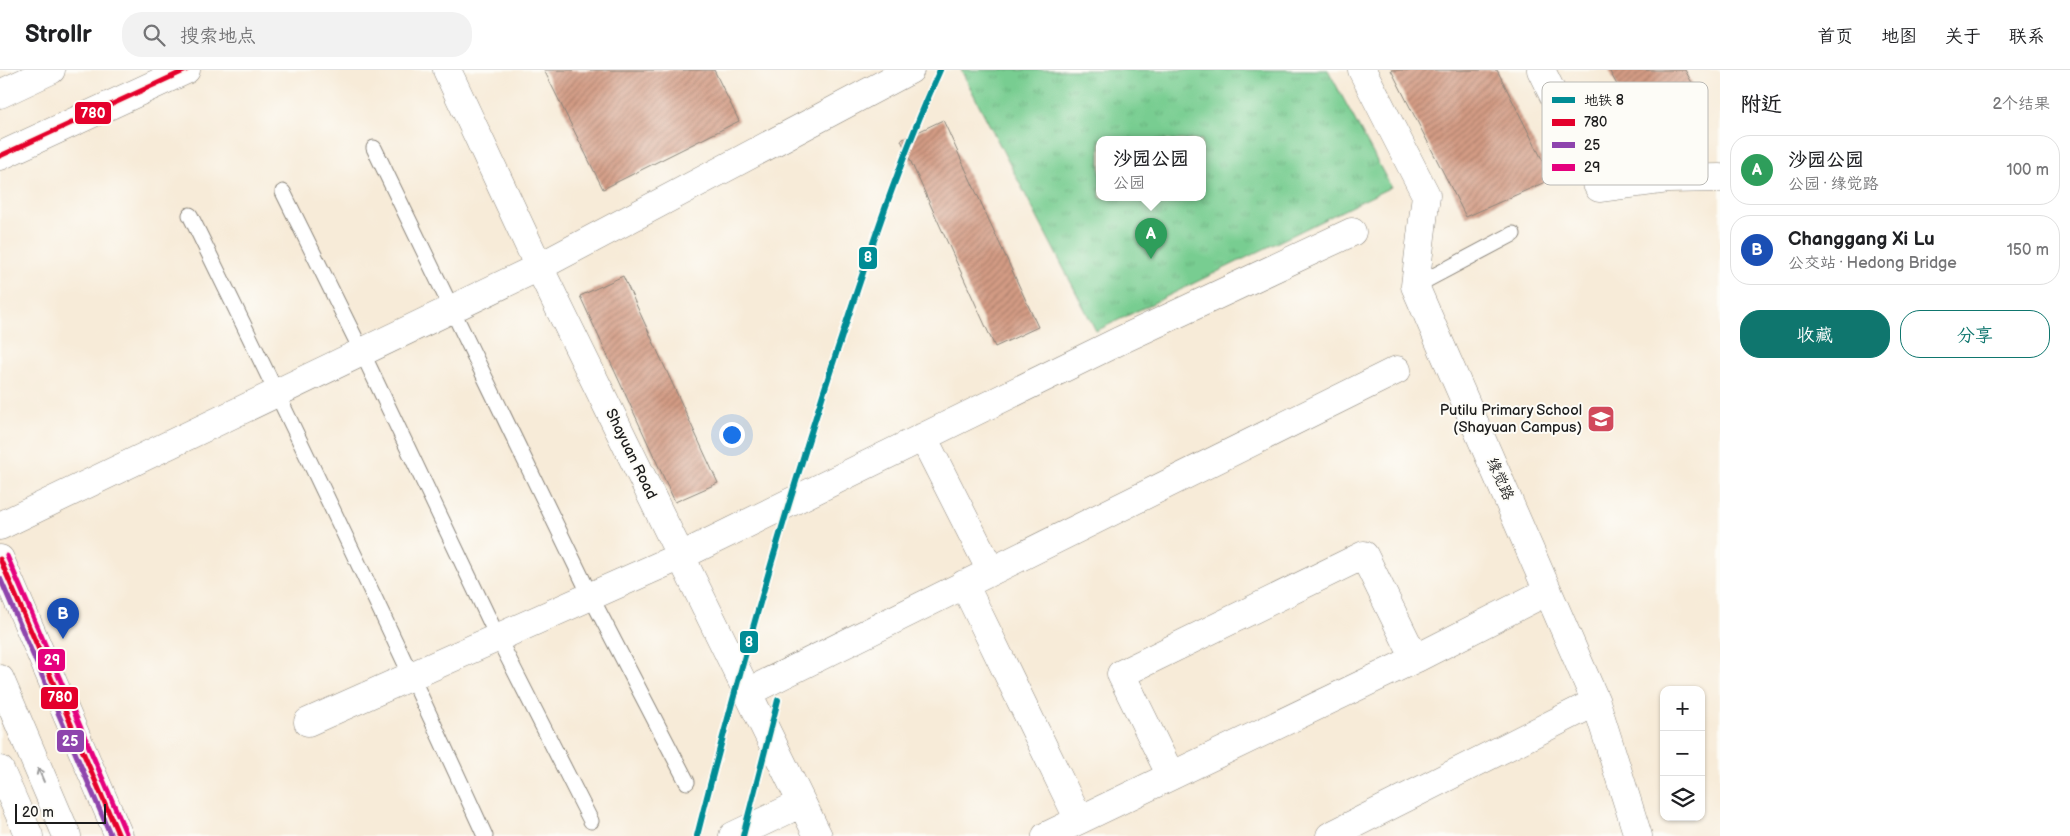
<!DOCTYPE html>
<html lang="zh">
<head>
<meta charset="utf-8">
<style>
	body { margin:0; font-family:"Balsamiq Sans","LXGW WenKai TC",sans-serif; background:#f2f2f2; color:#202124 }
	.controls { position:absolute; right:15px; bottom:15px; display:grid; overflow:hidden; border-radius:10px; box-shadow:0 1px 4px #0004 }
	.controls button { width:45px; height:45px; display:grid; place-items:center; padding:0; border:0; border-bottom:1px solid #e0e0e0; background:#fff; color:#202124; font:25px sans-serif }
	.scale { position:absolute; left:15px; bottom:12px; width:91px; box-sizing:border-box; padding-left:5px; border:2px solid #1c1c1c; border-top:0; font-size:14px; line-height:18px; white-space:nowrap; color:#1c1c1c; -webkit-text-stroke:4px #fdfcf7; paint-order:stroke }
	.you { position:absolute; left:731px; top:364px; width:18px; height:18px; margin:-12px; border:4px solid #fff; border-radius:50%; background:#1a73e8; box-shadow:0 0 0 8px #1a73e833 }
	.badge { display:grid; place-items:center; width:32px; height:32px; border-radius:50%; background:#0f766e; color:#fff; font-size:16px; font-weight:700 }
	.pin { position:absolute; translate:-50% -41px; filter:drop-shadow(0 1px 2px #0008) }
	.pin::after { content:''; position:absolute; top:26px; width:18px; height:15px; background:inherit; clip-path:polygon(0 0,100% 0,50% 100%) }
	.popup { position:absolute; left:1096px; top:66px; width:110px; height:65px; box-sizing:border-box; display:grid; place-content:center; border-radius:10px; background:#fff; filter:drop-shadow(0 1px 4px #0005); font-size:16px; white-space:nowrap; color:#757577 }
	.popup b { font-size:19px; color:#202124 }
	.popup::after { content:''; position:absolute; left:50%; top:100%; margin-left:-10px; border:10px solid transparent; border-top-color:#fff }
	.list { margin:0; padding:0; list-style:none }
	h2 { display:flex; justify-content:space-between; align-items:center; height:65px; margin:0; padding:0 20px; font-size:21px }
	h2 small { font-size:16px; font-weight:400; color:#757577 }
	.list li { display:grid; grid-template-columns:32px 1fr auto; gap:15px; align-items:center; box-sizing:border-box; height:70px; margin:0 10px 10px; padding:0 10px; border:1px solid #e0e0e0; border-radius:20px }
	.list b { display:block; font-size:19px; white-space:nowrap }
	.list p { margin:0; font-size:16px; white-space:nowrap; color:#757577 }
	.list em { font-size:16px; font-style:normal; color:#757577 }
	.actions { display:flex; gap:10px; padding:15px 20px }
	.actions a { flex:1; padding:11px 0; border:1px solid #0f766e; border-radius:20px; text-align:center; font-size:18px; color:#0f766e }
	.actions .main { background:#0f766e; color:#fff }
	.icon { flex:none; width:28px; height:28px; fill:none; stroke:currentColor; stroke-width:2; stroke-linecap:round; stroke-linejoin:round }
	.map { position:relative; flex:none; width:1720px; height:766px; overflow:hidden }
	header { display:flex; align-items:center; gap:30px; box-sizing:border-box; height:70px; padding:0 25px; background:#fff; border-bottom:1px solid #e0e0e0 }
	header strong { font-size:24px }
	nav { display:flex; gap:28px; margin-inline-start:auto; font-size:18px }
	.search { width:350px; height:45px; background:#f2f2f2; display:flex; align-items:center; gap:12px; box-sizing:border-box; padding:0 18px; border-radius:20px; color:#757577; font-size:19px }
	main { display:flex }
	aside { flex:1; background:#fff }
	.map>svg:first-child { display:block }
	.grass { fill:url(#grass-tufts); stroke:#4a7456; fill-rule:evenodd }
	.building { fill:url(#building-hatch) }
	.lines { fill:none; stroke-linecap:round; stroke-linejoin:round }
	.lane-casing { stroke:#8a847a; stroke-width:17 }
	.street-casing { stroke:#8a847a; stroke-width:29 }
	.secondary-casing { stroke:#8a847a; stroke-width:29 }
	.primary-casing { stroke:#8a847a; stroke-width:29 }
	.lane { stroke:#fff; stroke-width:15 }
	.street { stroke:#fff; stroke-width:28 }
	.secondary { stroke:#fff; stroke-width:28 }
	.primary { stroke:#fff; stroke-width:28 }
	.bus-1-casing { stroke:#fdfcf7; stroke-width:9 }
	.bus-2-casing { stroke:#fdfcf7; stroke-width:9 }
	.bus-3-casing { stroke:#fdfcf7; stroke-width:9 }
	.bus-1 { stroke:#e4002b; stroke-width:5 }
	.bus-2 { stroke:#8e44ad; stroke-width:5 }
	.bus-3 { stroke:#e5007d; stroke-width:5 }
	.metro-1-casing { stroke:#fdfcf7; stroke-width:10 }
	.metro-1 { stroke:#008c95; stroke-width:6 }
	.oneway { stroke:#999 }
	.labels { text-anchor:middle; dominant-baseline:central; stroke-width:4; stroke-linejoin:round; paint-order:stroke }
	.poi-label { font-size:15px; fill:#1c1c1c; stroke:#fdfcf7; text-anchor:end }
	.street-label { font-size:15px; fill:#1c1c1c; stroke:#fdfcf7 }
	.key { fill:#fdfcf7; stroke:#bab9b5; stroke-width:1 }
	.key-label { font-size:14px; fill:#1c1c1c }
	.line-badge { stroke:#fdfcf7; stroke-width:2 }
	.badge-label { font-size:14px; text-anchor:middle; font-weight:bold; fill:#fff }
</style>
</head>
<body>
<header>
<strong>Strollr</strong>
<div class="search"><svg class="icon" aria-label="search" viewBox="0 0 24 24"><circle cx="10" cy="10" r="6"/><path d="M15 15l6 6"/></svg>搜索地点</div>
<nav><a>首页</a><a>地图</a><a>关于</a><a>联系</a></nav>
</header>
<main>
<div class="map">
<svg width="1720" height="766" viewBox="0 0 1720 766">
	<defs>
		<pattern id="grass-tufts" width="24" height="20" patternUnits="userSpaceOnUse" patternTransform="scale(1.25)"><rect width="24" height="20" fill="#78cd91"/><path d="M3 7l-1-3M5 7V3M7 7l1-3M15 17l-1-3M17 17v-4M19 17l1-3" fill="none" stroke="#67af7c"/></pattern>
		<pattern id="building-hatch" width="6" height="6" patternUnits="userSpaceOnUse" patternTransform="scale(1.25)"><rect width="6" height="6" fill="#d39b84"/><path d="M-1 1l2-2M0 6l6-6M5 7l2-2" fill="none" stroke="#aa7e6b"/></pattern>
	</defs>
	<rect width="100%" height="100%" fill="#fdfcf7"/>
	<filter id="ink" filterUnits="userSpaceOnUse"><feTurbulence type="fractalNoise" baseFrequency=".02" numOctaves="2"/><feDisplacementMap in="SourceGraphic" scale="10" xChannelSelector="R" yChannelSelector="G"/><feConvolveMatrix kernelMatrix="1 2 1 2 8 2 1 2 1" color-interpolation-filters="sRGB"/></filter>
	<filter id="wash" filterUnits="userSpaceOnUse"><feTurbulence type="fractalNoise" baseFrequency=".0096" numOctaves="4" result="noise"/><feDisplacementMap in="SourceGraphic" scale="20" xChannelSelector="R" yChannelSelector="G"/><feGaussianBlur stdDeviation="1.12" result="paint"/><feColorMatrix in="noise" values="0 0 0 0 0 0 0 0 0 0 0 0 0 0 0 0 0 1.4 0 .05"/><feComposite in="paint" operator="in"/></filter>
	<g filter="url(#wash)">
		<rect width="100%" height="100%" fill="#f7ebd8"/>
		<path class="grass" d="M961 0H1328L1391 117 1096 261ZM1100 70H1202V128H1100Z"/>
		<g id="blocks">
			<path class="building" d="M544 0H714L739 51 603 119Z
				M1391 0H1497L1552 109 1466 147Z
				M1609 0H1685L1703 33 1644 65Z
				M943 50 1038 257 995 277 901 70Z
				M623 206 718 413 675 432 580 226Z"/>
		</g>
	</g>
	<g filter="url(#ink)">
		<use href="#blocks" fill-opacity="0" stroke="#8a847a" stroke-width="1"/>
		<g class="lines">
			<defs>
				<path id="lane" d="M374 78 590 525 687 712
					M283 122 362 282 498 568 591 751
					M190 145C291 351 390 557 485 766
					M1415 216 1513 164"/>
				<path id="street" d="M447 0 539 197 818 766
					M1362 0 1426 125 1415 216 1596 632 1638 766
					M1541 0 1599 118 1668 109 1720 108
					M923 367 991 501
					M0 456 539 197 910 0
					M964 514 1079 750
					M748 622 1397 300
					M308 652 681 486 1119 271 1352 162
					M1171 706 1121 604 1364 485 1415 589
					M733 766 802 733
					M1046 766 1415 589 1548 521
					M1330 766 1596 632"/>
				<path id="secondary" d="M0 86 186 0
					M0 489 119 766"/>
				<path id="primary" d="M0 24 51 0
					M0 609 67 766
					M0 700 29 766"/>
			</defs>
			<use href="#lane" class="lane-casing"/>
			<use href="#street" class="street-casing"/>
			<use href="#secondary" class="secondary-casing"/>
			<use href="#primary" class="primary-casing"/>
			<use href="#lane" class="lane"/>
			<use href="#street" class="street"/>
			<use href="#secondary" class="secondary"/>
			<use href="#primary" class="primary"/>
			<defs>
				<path id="bus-1" d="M0 86 186 0
					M0 489 119 766"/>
				<path id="bus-2" d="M0 508 111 766"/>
				<path id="bus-3" d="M7 486 126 763"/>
			</defs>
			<use href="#bus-1" class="bus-1-casing"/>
			<use href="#bus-2" class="bus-2-casing"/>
			<use href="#bus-3" class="bus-3-casing"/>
			<use href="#bus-1" class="bus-1"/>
			<use href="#bus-2" class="bus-2"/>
			<use href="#bus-3" class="bus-3"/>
			<defs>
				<path id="metro-1" d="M697 766C737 608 782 451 832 296 865 196 897 96 940 0
					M743 766 778 630"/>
			</defs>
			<use href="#metro-1" class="metro-1-casing"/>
			<use href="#metro-1" class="metro-1"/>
		</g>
		<defs><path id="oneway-shaft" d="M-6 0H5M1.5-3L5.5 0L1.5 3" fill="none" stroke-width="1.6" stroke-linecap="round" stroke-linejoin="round" transform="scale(1.25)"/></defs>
		<use class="oneway" href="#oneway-shaft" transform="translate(41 705) rotate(-113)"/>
	</g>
	<defs>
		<symbol id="school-square" viewBox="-11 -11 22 22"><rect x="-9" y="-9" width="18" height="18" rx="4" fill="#d1495b" stroke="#fdfcf7"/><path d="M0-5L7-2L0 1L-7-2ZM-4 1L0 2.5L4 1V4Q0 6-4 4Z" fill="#fff"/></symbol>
	</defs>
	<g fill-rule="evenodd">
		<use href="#school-square" x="1585" y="333" width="32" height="32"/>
	</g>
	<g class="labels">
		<g class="poi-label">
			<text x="1582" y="340">Putilu Primary School<tspan x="1582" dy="17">(Shayuan Campus)</tspan></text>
		</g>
		<g class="street-label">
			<text transform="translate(631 384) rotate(64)">Shayuan Road</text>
			<text transform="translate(1500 409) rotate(66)">缘觉路</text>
		</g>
	</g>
	<rect x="1542" y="12" width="166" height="103" rx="8" class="key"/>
	<rect x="1552" y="27" width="23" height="6" fill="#008c95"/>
	<rect x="1552" y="49" width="23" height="7" fill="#e4002b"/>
	<rect x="1552" y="72" width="23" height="6" fill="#8e44ad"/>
	<rect x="1552" y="94" width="23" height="7" fill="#e5007d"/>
	<g class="key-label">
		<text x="1584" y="35">地铁 8</text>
		<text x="1584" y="57">780</text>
		<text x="1584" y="80">25</text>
		<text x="1584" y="102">29</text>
	</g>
	<g class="line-badge">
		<rect x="74" y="31" width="38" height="24" rx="5" fill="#e4002b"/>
		<rect x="858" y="176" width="20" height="24" rx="5" fill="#008c95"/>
		<rect x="739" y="560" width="20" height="24" rx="5" fill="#008c95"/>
		<rect x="37" y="578" width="29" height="24" rx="5" fill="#e5007d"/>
		<rect x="40" y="616" width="39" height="24" rx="5" fill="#e4002b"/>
		<rect x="56" y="659" width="29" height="24" rx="5" fill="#8e44ad"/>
	</g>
	<g class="badge-label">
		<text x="93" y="48">780</text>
		<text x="868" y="192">8</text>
		<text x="749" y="577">8</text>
		<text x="52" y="595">29</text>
		<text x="60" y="632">780</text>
		<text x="70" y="676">25</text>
	</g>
</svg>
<div class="controls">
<button>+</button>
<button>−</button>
<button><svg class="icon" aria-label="layers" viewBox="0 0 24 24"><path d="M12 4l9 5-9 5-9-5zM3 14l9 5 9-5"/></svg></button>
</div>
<div class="scale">20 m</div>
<div class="you"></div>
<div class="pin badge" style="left:1151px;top:189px;background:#2e9e5b">A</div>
<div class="popup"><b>沙园公园</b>公园</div>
<div class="pin badge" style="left:63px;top:569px;background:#1a4fb4">B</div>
</div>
<aside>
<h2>附近<small>2个结果</small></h2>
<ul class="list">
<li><span class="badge" style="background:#2e9e5b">A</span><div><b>沙园公园</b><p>公园 · 缘觉路</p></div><em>100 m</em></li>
<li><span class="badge" style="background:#1a4fb4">B</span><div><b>Changgang Xi Lu</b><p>公交站 · Hedong Bridge</p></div><em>150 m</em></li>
</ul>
<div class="actions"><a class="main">收藏</a><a>分享</a></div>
</aside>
</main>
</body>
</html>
